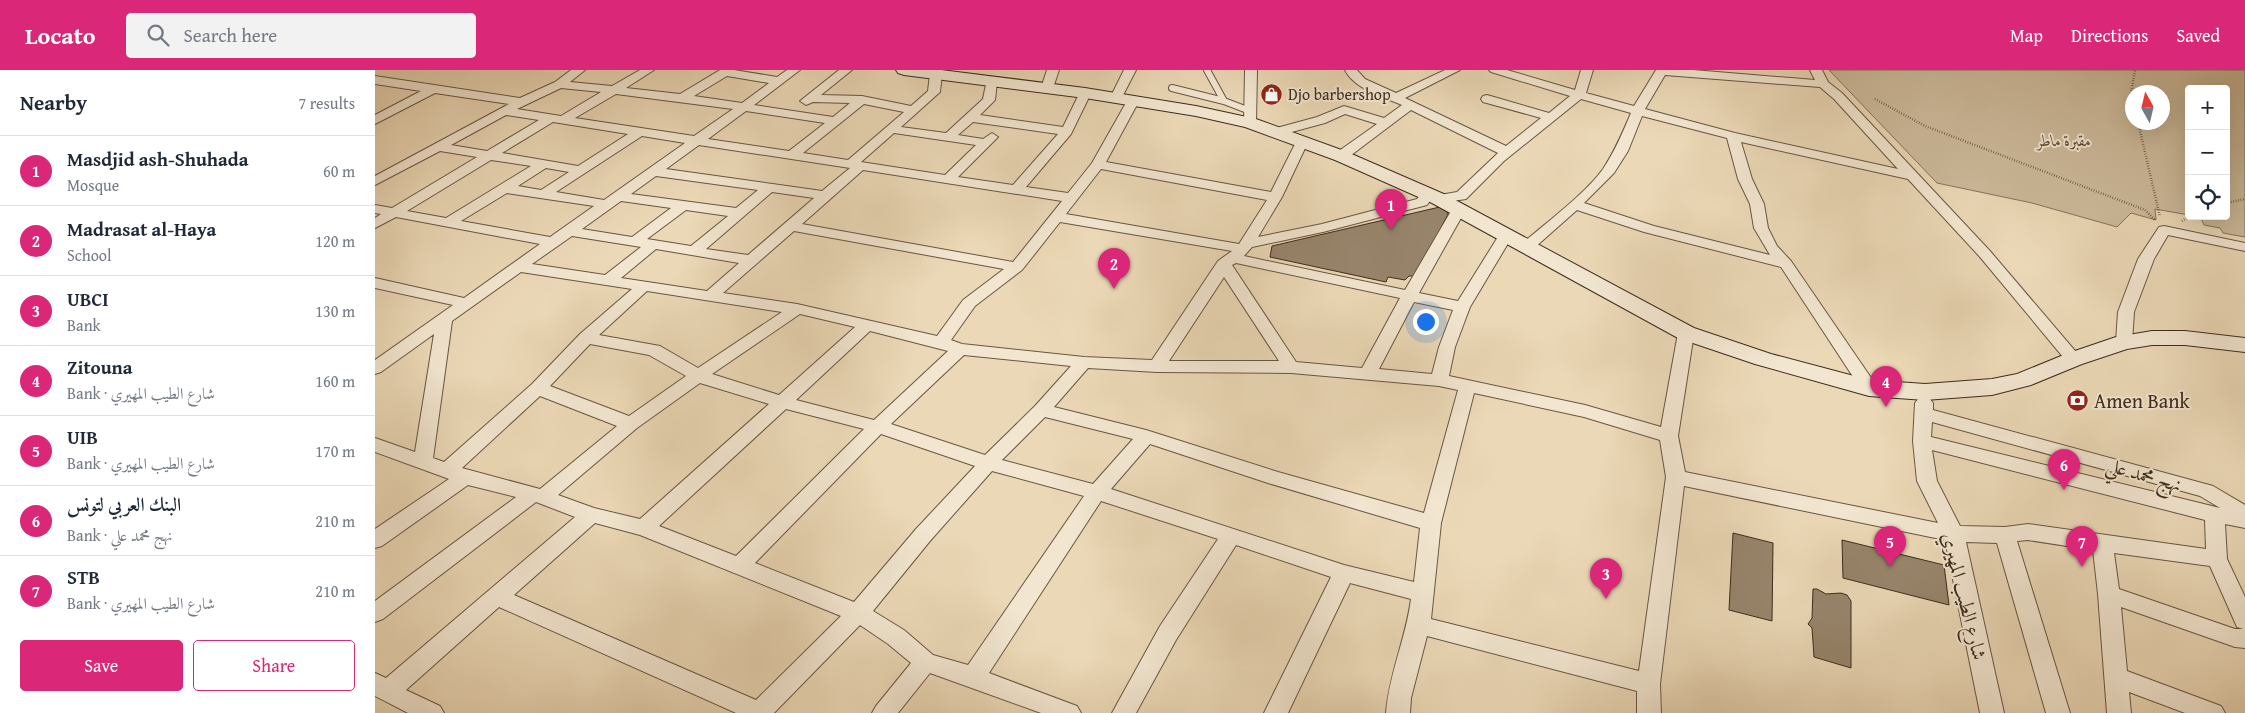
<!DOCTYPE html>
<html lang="en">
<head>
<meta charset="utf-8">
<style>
	body { margin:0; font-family:"Gentium Book Plus",Amiri,serif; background:#f2f2f3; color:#1f2937 }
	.controls { position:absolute; right:15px; top:15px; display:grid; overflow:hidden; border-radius:5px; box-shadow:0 5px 20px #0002 }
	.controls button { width:45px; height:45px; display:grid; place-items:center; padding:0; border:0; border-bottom:1px solid #e0e1e3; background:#fff; color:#1f2937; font:25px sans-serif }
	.compass { position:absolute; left:1750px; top:15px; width:45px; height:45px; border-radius:50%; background:#fff; box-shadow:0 5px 20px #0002; rotate:352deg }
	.you { position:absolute; left:1050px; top:251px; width:18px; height:18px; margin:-12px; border:4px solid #fff; border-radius:50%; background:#1a73e8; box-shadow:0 0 0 8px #1a73e833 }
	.badge { display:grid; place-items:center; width:32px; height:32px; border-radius:50%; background:#db2777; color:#fff; font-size:16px; font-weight:700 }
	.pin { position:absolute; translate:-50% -41px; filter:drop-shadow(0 1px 2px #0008) }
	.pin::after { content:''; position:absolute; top:26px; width:18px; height:15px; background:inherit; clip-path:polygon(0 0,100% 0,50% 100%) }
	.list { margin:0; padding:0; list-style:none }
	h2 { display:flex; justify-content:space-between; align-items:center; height:65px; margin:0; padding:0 20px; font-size:21px }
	h2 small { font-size:16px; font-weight:400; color:#747a83 }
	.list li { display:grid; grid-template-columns:32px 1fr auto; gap:15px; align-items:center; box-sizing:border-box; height:70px; padding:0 20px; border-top:1px solid #e0e1e3 }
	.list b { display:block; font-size:19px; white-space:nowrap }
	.list p { margin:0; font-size:16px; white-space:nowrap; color:#747a83 }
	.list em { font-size:16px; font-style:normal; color:#747a83 }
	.actions { display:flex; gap:10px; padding:15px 20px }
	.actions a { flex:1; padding:11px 0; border:1px solid #db2777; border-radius:5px; text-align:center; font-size:18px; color:#db2777 }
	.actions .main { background:#db2777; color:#fff }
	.icon { flex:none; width:28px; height:28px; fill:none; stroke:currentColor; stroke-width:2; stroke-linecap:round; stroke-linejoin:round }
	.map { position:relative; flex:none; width:1870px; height:643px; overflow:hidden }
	header { display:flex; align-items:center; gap:30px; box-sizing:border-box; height:70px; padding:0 25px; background:#db2777; color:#fff }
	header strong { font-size:24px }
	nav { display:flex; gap:28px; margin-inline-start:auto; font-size:18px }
	.search { width:350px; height:45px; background:#f2f2f3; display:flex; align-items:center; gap:12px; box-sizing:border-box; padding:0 18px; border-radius:5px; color:#747a83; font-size:19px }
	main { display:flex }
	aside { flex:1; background:#fff }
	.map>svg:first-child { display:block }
	.green { fill:#cdbb9c; stroke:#85745c; fill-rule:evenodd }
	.building { fill:#97856c; stroke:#3d2c1b }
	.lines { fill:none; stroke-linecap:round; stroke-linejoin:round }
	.service-casing { stroke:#685742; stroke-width:8 }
	.minor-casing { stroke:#685742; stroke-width:2 }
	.secondary-casing { stroke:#3d2c1b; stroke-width:2 }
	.path { stroke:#3d2c1b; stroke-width:2.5; stroke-dasharray:0.5 2; stroke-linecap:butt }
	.service { stroke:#f2e6d0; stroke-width:6 }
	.minor { fill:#f2e6d0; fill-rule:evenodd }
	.secondary { fill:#f2e6d0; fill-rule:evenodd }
	.labels { text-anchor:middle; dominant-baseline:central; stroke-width:4; stroke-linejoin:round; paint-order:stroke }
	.far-poi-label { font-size:16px; fill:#3d2c1b; stroke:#f2e6d0; text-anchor:start }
	.far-park-label { font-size:16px; font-style:italic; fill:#5a4935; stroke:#f2e6d0 }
	.poi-label { font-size:20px; fill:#3d2c1b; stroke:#f2e6d0; text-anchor:start }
	.street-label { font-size:20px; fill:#3d2c1b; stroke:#f2e6d0 }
</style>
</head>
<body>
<header>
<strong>Locato</strong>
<div class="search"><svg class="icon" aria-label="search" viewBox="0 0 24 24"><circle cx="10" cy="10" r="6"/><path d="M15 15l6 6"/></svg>Search here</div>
<nav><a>Map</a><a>Directions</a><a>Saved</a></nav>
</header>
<main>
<aside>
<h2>Nearby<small>7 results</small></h2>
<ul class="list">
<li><span class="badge">1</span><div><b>Masdjid ash-Shuhada</b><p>Mosque</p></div><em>60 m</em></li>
<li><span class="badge">2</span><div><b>Madrasat al-Haya</b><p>School</p></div><em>120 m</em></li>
<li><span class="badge">3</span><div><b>UBCI</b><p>Bank</p></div><em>130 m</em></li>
<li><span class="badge">4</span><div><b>Zitouna</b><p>Bank · شارع الطيب المهيري</p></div><em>160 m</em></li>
<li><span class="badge">5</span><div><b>UIB</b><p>Bank · شارع الطيب المهيري</p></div><em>170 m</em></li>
<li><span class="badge">6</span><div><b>البنك العربي لتونس</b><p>Bank · نهج محمد علي</p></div><em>210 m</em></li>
<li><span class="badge">7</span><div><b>STB</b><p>Bank · شارع الطيب المهيري</p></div><em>210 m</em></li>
</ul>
<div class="actions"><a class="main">Save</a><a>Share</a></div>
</aside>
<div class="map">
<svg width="1870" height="643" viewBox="0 0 1870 643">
	<rect width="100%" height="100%" fill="#ebd8b6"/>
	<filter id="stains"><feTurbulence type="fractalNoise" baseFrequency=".004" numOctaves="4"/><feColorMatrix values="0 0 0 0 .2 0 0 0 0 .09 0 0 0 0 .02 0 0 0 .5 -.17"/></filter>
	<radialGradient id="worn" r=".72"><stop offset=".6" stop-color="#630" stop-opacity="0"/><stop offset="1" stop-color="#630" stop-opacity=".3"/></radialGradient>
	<path class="green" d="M1454 0H1870V167L1848 163 1845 158 1829 155 1826 148 1818 146H1851V19H1814V145L1780 139 1781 150 1756 143 1742 157 1657 133 1562 113ZM1758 22H1788V52H1758Z"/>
	<path class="building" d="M1069 136 1073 144 1042 206H1034L1030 210 1013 207 1011 212 895 187 897 176Z
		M1358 463 1398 473 1397 551 1354 540Z
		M1467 470 1569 495 1574 535 1468 508Z
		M1438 519H1442L1451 524 1466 523 1472 525 1476 531V598L1439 587 1437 558 1433 554 1437 548Z"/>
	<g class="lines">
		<defs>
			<path id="service" d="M832 0 849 31
				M797 18 849 31 875 41"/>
			<path id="minor" d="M196 0H210L195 12 237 16 265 0H279L251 18 305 24 345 0H359L402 7 412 0H425L379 35 458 47 475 33 438 32 431 35 425 31 464 0H477L446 25 487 26 536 36 553 21 555 4 561 1 567 4 565 22 526 57 571 63 608 29 612 9H620L622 11 620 30 605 45 688 57 706 20H714L716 23 696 64 651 117 693 123 717 93 752 31 758 27 764 31 731 92 896 122 921 72 927 68 932 69 933 72 907 127 883 167 947 154 1042 129 1048 121 1053 120 1060 124 1052 135 948 162 877 177 869 186 1030 220 1079 136H1089L1091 139 1044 223 1083 231 1126 162H1136L1138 165 1095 237 1080 277 1074 306 1210 335 1286 357 1303 263 1305 259H1317L1319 263 1303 366 1310 402 1563 453 1542 411 1538 371 1540 333 1543 329 1549 327 1555 329 1558 333V340L1838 416 1870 435V458L1850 454 1852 489 1870 527V578L1860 577 1746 537 1752 601 1846 636 1850 643H1810L1754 622 1756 643H1732L1723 524 1718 480 1653 470 1642 471 1695 643H1671L1622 473 1591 472 1629 643H1605L1570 470 1309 416 1285 614 1286 643H1262V621L1052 566 1036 628 1035 643H1011C1014 604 1031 568 1036 529L975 513 913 643H889L956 507 861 475 801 570 761 643H737L785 556 843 469 726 431 614 603 702 636 706 643H666L555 603 523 643H497L501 636 536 593 513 574 485 555 399 643H361L124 537 31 620 65 636 69 643H33L0 626V603L11 608 200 447 161 432 8 549 0 552V531L141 427 93 415 7 476 0 478V459L74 409 0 382V368L40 382 59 264 6 302 0 304V290L78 235 0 218V208L89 228 165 174 21 147 0 158V148L6 144 0 143V135L17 138 102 87 65 81 0 115V106L134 34 60 23 0 54V45L46 21 0 14V6L145 28 180 12ZM352 6 394 13 367 33 319 26ZM186 18 226 22 186 46 142 39ZM241 24 358 39 319 66 200 48ZM489 34 529 42 473 90 428 83ZM371 41 450 53 414 81 333 69ZM131 45 164 50 112 81 76 75ZM178 52 253 64 203 96 127 83ZM598 52 683 64 638 115 583 107 623 67 617 63 608 69 583 65ZM519 63 601 75 570 105 486 92ZM267 66 310 73 229 130 181 122ZM324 75 475 98 447 121 291 99ZM116 90 156 96 71 148 32 141ZM171 98 194 102 166 120 143 116ZM726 99 892 130 864 174 691 144ZM488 100 687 131 638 192 427 154ZM281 106 383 120 361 138 256 124ZM397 122 439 128 373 185 331 179ZM132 123 219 136 175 167 86 151ZM246 131 296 138 257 167 207 159ZM311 140 353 146 316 176 272 169ZM685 152 857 181 843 191 777 290 709 287 587 274 576 270 600 236 647 200ZM419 161 629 199 588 230 562 266 422 234 348 223ZM197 166 266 177 230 205 157 194ZM281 179 364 193 332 221 246 208ZM861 193 1025 228 987 298 921 292 857 195ZM146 202 257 219 205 264 157 314 69 392 58 388 77 251ZM849 207 904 291H794ZM272 221 407 242 323 298 285 276 224 265ZM1039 232 1078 240 1064 277 1057 304 1004 299ZM425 244 480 257 404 325 337 304ZM495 261 573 281 499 350 421 330ZM215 274 274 285 311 306 254 346 175 316ZM589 285 696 296 660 336 610 385 516 354ZM713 298 782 302 916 303 1064 316 1083 320 1049 443 903 402 771 360 679 337ZM325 313 394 334 265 449 219 438 183 425 262 358ZM1099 323 1209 347 1285 370 1291 407 1264 601 1056 549 1066 453ZM165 326 242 356 165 419 87 398ZM411 339 489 359 361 486 284 456ZM670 347 758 369 718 414 627 390ZM1557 352 1825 426 1845 438 1556 367ZM506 364 600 396 541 459 479 532 380 493ZM775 374 893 413 1045 458 1039 512 969 495 736 419ZM1557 380 1830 450 1831 479 1653 454 1630 457 1585 456 1562 411ZM617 401 709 426 593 595 558 585 529 560 498 541 555 471ZM220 453 265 465 466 546 381 630 139 525ZM1739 483 1835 496 1862 557 1868 559H1860L1744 519Z
				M672 0H684L678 18 672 22 666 18Z
				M749 0H761L745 31H737L735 28Z
				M870 0H882L881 53 875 57 869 53Z
				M970 0H982L990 9 1021 23 1070 0H1085L1030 28 1131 76 1166 48 1108 32 1106 29 1108 26 1112 25 1174 43 1195 26 1116 2 1114 0H1132L1200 20 1206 0H1218L1211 23 1259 36 1281 0H1318L1440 10 1435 0H1447L1453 12 1467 23 1615 181 1707 289 1705 293 1699 294 1693 293 1605 187 1533 109 1366 72 1377 109 1389 134 1393 158 1402 176 1416 191 1503 318 1500 322 1494 324 1488 322 1406 197 1269 162 1202 140 1158 179H1148L1146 176 1148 173C1172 152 1211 123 1228 99 1240 81 1248 62 1256 43L1206 29 1129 91 1091 129 1064 133 1057 129 1059 126 1082 122 1123 83 1036 40 971 89H961L959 86 961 83 1002 54 970 44 950 53 902 66 898 65 896 62 898 59 942 47 969 36 1009 48 1027 35C1009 27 979 19 970 0ZM1290 5 1445 17 1459 29 1523 99 1360 63 1270 39ZM1267 46 1352 68 1363 109 1375 134 1379 158 1395 185 1279 156 1209 133 1239 103 1253 81Z
				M1789 156 1870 173V181L1793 165 1779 189 1759 242 1757 272 1755 276H1743L1741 272 1743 242 1763 189 1784 157Z"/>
			<path id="secondary" d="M521 0H566L710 18 821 36 881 49 972 82 1071 125 1319 258 1396 284 1494 310 1550 314 1617 309 1642 304 1691 284 1741 267 1777 261H1810L1870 268V282L1810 275H1777L1752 279 1707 294 1656 315 1617 325 1550 330 1494 326 1380 294 1303 268 1057 133 960 90 870 57 821 46 710 28 529 5 523 3Z"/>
		</defs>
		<use href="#service" class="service-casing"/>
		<use href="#minor" class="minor-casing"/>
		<use href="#secondary" class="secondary-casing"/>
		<path class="path" d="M1758 28 1756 23 1760 0
			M1500 29 1550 56 1770 140 1780 150
			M1763 52 1785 147
			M1851 133 1870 129
			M1807 151 1815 146"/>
		<use href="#service" class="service"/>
		<use href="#minor" class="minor"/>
		<use href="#secondary" class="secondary"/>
	</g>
	<defs>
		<symbol id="shop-disc" viewBox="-11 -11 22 22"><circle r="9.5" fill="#8f2418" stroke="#f2e6d0"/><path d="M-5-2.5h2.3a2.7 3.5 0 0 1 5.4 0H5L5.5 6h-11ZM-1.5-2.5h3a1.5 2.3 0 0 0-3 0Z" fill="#fff"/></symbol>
		<symbol id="bank-disc" viewBox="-11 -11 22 22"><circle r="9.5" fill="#8f2418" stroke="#f2e6d0"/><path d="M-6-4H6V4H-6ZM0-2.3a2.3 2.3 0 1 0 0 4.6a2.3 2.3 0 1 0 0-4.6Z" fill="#fff"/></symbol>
	</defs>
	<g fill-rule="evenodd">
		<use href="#shop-disc" x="884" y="12" width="25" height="25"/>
		<use href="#bank-disc" x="1690" y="318" width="25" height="25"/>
	</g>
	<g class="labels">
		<g class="far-poi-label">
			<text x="913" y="24">Djo barbershop</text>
		</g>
		<g class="far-park-label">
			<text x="1689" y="70">مقبرة ماطر</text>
		</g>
		<g class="poi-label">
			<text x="1719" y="330">Amen Bank</text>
		</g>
		<g class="street-label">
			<text transform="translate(1769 404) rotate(16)">نهج محمد علي</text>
			<text transform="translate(1590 526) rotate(76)">شارع الطيب المهيري</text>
		</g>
	</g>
	<rect width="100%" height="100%" filter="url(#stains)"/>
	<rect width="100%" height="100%" fill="url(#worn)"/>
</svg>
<div class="controls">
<button>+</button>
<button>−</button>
<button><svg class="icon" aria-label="locate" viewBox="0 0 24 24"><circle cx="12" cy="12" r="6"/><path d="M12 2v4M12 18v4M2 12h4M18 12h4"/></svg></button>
</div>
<svg class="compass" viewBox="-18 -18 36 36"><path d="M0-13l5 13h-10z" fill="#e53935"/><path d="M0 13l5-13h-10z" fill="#747a83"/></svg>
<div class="you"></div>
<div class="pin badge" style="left:1016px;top:160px">1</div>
<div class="pin badge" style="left:739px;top:219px">2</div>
<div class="pin badge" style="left:1231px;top:529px">3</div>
<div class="pin badge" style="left:1511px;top:337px">4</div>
<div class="pin badge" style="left:1515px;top:497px">5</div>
<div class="pin badge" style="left:1689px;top:420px">6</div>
<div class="pin badge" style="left:1707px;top:497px">7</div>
</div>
</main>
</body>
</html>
